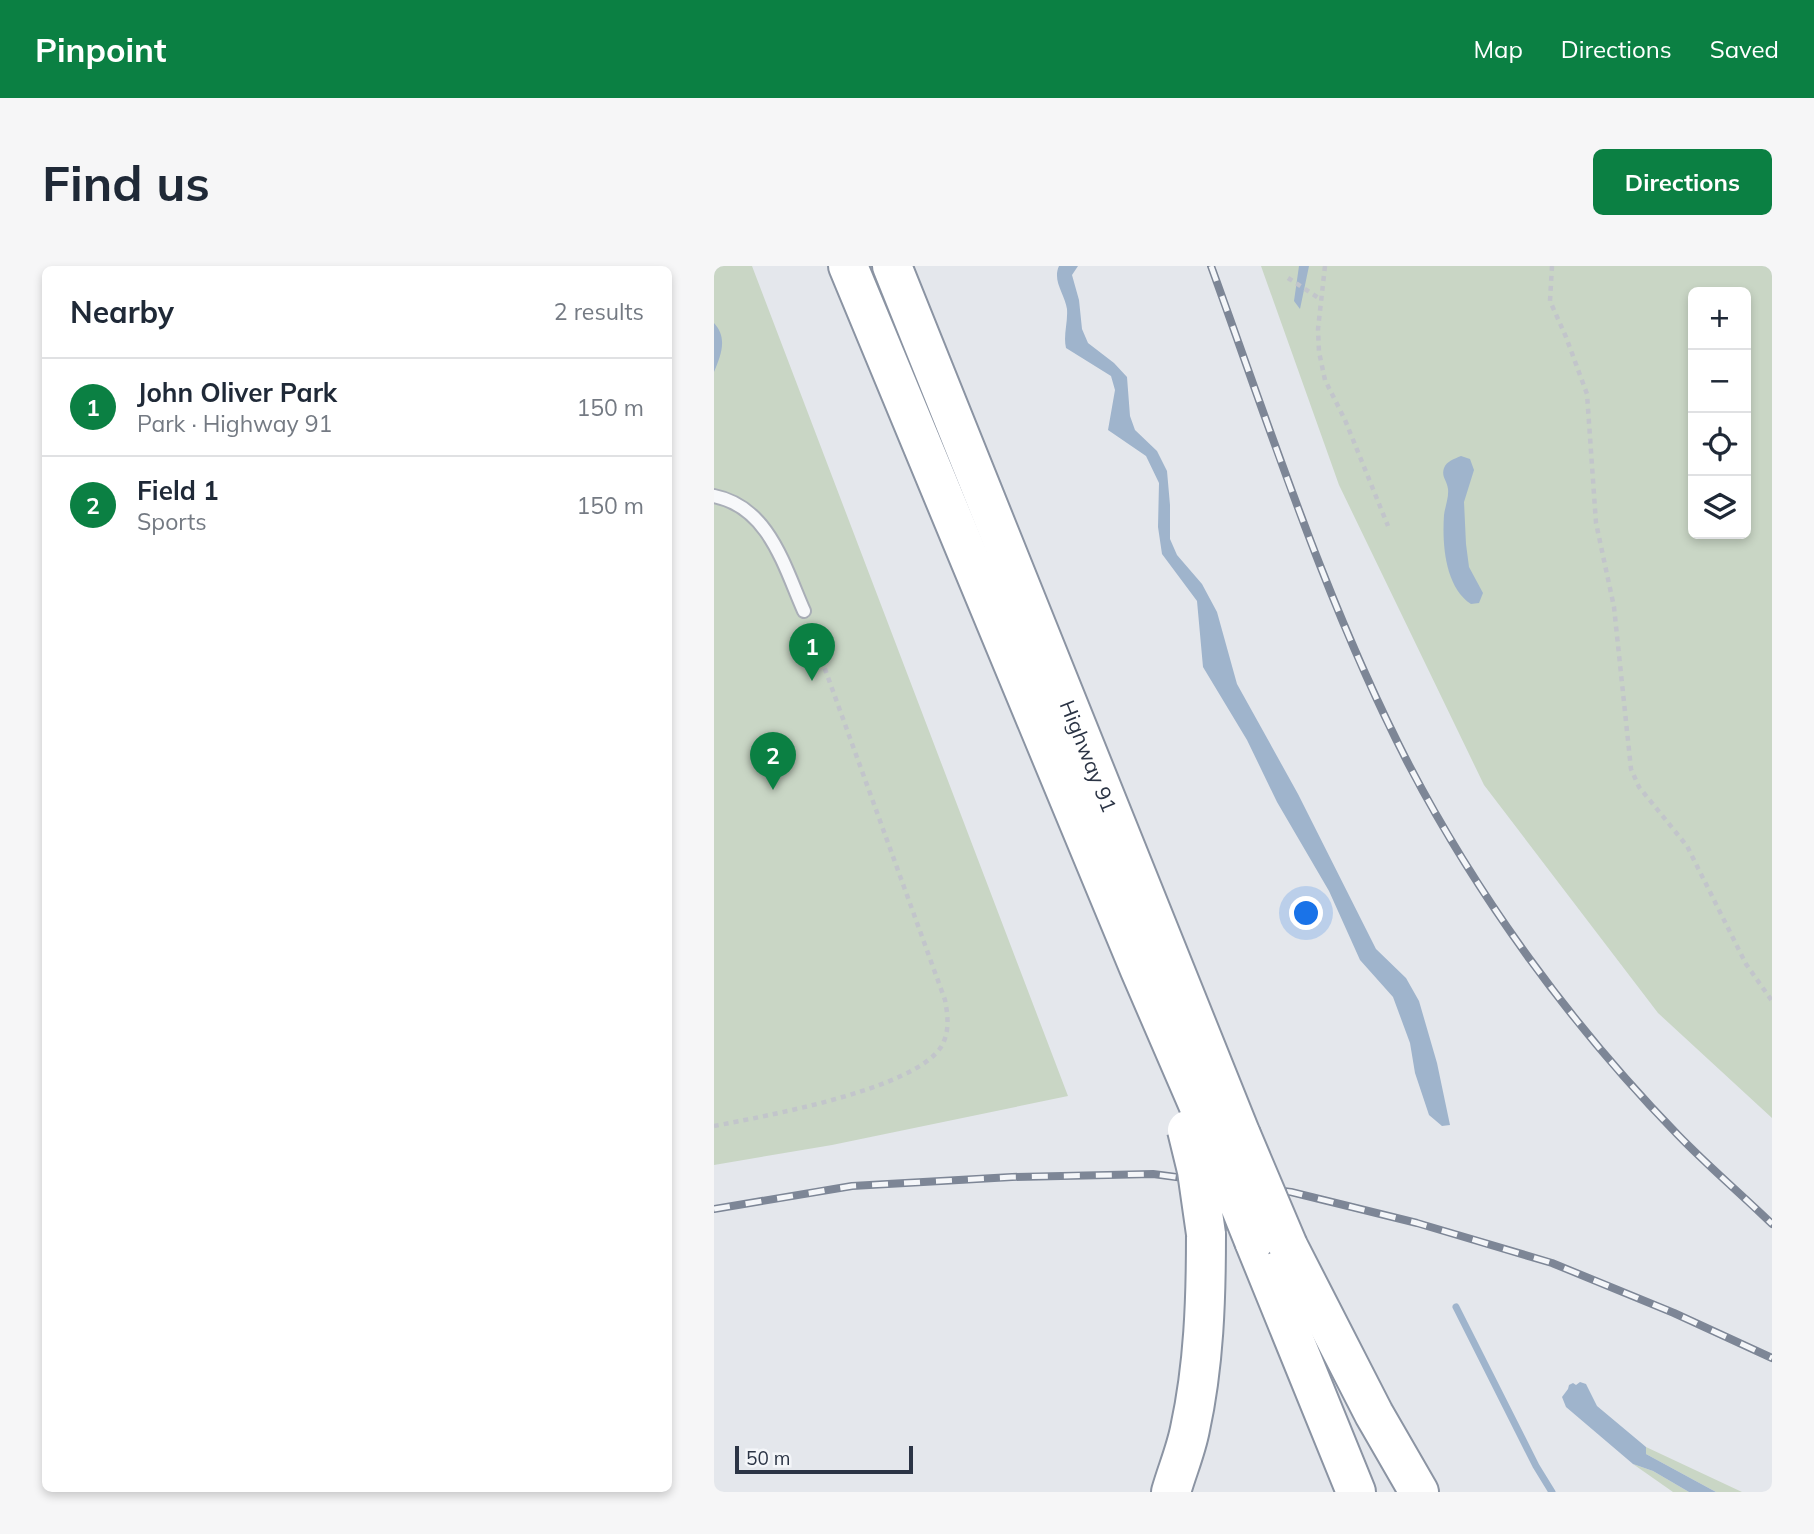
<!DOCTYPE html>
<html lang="en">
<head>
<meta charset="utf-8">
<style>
	body { margin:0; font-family:Mulish,sans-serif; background:#f6f6f7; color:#1f2937 }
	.controls { position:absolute; right:21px; top:21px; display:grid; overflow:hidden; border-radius:10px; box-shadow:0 4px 10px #0003 }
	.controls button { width:63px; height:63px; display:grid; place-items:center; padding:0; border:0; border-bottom:2px solid #e0e1e3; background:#fff; color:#1f2937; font:35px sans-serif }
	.scale { position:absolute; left:21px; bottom:18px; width:178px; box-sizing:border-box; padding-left:7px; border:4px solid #2b3445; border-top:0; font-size:19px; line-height:24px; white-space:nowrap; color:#2b3445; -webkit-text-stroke:5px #f4f6f9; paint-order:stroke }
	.you { position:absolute; left:593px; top:648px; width:24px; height:24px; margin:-18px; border:5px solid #fff; border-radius:50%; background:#1a73e8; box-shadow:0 0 0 10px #1a73e833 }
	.badge { display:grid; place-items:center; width:46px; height:46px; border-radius:50%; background:#0b8043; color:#fff; font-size:23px; font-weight:700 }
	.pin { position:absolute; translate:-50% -58px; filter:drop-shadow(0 2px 4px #0008) }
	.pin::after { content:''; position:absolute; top:37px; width:24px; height:21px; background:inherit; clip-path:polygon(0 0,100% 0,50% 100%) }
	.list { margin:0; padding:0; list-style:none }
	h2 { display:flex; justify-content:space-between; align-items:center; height:91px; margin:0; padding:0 28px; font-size:30px }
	h2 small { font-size:23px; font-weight:400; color:#747a83 }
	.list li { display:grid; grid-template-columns:46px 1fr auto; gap:21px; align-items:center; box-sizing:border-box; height:98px; padding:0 28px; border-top:2px solid #e0e1e3 }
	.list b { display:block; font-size:26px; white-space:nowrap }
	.list p { margin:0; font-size:23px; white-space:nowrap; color:#747a83 }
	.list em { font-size:23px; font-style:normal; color:#747a83 }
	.icon { flex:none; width:38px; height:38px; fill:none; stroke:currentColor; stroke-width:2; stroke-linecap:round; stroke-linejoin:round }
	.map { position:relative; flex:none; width:1058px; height:1226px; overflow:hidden; border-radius:10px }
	header { display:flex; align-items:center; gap:42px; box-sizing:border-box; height:98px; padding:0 35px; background:#0b8043; color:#fff }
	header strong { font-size:33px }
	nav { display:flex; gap:38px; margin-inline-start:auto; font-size:24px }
	.intro { display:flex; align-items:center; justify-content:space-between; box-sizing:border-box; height:168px; padding:0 42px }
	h1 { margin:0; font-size:49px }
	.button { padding:18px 32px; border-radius:10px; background:#0b8043; color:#fff; font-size:24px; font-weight:700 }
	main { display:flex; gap:42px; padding:0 42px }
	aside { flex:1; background:#fff; border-radius:10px; box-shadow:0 4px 10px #0003 }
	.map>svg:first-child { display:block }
	.green { fill:#c9d6c5; fill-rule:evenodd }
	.water { fill:#9fb4cc }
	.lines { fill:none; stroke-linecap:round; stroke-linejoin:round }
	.stream { stroke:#9fb4cc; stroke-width:7 }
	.lane-casing { stroke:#a9aeb7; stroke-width:16 }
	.highway-casing { stroke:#8b94a3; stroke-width:42 }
	.path { stroke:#c2c5cb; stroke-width:4.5; stroke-dasharray:5 5; stroke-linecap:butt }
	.lane { stroke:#f7f8fa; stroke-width:12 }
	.highway { stroke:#fff; stroke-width:38 }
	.rail-casing { stroke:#7d8696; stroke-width:8 }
	.rail { stroke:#f4f6f9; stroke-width:5; stroke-dasharray:16; stroke-linecap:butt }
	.highway-bridge-casing { stroke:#8b94a3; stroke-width:42; stroke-linecap:butt }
	.highway-bridge { stroke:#fff; stroke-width:38 }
	.labels { text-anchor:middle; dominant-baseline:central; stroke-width:5; stroke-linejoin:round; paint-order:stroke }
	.street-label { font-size:21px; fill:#2b3445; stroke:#f4f6f9 }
</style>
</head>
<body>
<header>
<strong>Pinpoint</strong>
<nav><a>Map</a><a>Directions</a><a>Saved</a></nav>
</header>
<div class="intro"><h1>Find us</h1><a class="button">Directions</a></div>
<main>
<aside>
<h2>Nearby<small>2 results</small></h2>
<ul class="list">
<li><span class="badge">1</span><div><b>John Oliver Park</b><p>Park · Highway 91</p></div><em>150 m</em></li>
<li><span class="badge">2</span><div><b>Field 1</b><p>Sports</p></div><em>150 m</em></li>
</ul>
</aside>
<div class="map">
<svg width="1058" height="1226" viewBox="0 0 1058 1226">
	<rect width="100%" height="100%" fill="#e4e7ec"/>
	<path class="green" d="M0 0H38L354 830 118 879 0 899Z
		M547 0H1058V852L944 747 770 519 625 219ZM979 26H1032V268H979Z
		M932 1181 1028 1226H1002L932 1188Z
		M919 1198 939 1205 975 1226H959Z"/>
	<path class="water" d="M345 0H364L358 9 365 34 368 63 374 77 400 97 413 111 416 150 421 164 443 185 453 205 456 239V273L463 289 488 318 503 346 523 418 584 528 662 683 692 712 705 735 723 797 736 859 728 860 715 849 701 807 696 777 679 731 646 694 615 625 563 536 533 474 489 401 483 335 448 288 444 261 445 217 432 190 394 164 401 124 397 110 352 82C349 69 354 57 353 43 351 28 338 15 345 0Z
		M585 0H595L586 43 580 35Z
		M0 57C14 72 7 89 0 106Z
		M747 190 756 193 760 204 750 236 752 278 755 301 769 327 765 337 757 338C731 321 728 278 730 249 731 241 735 231 734 223 733 214 727 211 730 202 733 195 740 193 747 190Z
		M866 1116 872 1118 883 1140 932 1181V1188L1002 1226H975L939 1205 919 1198 852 1141 848 1131 854 1123 855 1119 859 1117 862 1119Z"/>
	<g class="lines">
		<path class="stream" d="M742 1041 822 1200 838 1226"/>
		<defs>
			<path id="lane" d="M0 230C55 241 70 300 90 345"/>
			<g id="highway">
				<path d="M134 0 426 704 496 866"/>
				<path id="s1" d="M178 0 527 869"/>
				<path d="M540 975 642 1226"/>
				<path d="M574 980 660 1148 705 1226"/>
				<path d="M457 1226C463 1205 472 1184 476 1163 490 1099 492 1034 492 968"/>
			</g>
		</defs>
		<use href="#lane" class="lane-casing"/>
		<use href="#highway" class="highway-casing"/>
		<path class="path" d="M611 0 604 63 605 86 611 114 631 154 674 260
			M838 0 836 35 852 71 873 128 882 257 900 341 917 503 925 521 973 580 1032 698 1058 735
			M574 12 606 33
			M0 860C51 850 199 824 227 781 236 766 234 750 231 734L95 359"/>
		<use href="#lane" class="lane"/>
		<use href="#highway" class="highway"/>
		<defs>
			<path id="rail" d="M497 0C558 168 613 340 695 499 765 633 858 760 964 869 994 900 1027 928 1058 958
				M0 943 138 920 298 911 439 908 577 926 703 957 838 997 960 1047 1058 1092"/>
		</defs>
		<use href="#rail" class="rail-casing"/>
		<use href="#rail" class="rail"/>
		<defs>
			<path id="highway-bridge" d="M473 864 483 905 492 968
				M496 866 540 975
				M527 869 574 980"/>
		</defs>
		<use href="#highway-bridge" class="highway-bridge-casing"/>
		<use href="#highway-bridge" class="highway-bridge"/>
	</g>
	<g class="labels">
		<g class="street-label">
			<text stroke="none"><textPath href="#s1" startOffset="528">Highway 91</textPath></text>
		</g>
	</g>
</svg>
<div class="controls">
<button>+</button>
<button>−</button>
<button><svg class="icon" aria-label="locate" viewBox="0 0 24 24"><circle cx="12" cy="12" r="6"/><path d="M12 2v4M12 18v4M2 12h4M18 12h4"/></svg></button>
<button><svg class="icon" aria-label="layers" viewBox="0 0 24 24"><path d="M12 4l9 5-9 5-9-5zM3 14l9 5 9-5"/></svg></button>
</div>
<div class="scale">50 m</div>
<div class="you"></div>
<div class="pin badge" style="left:98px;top:415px">1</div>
<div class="pin badge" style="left:59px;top:524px">2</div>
</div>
</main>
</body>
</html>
